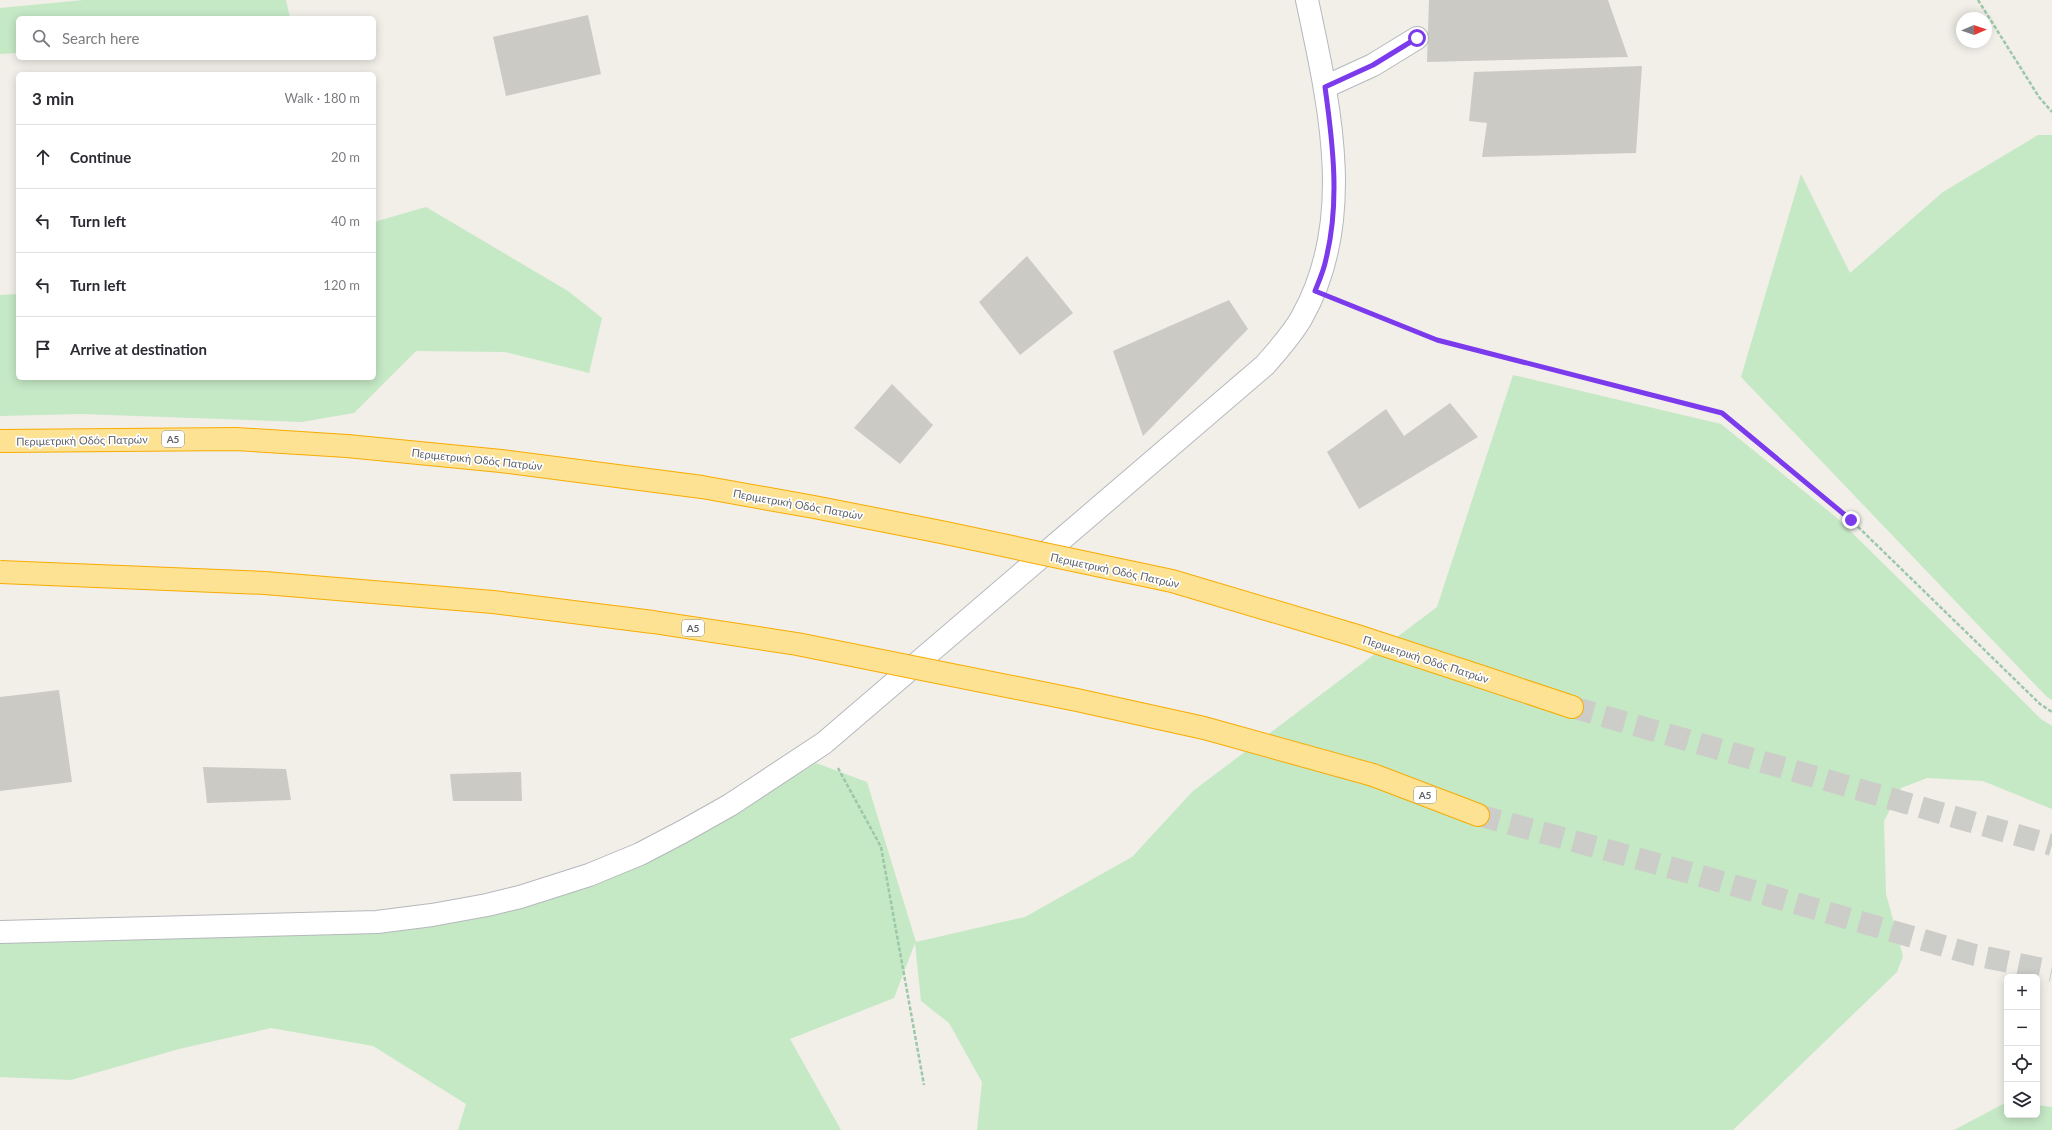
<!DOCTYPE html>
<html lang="en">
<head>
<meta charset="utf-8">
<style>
	body { margin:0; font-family:Lato,sans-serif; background:#f7f7f7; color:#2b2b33 }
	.controls { position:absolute; right:12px; bottom:12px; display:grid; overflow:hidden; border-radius:6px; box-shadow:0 2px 10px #0003 }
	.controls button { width:36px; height:36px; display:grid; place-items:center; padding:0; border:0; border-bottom:1px solid #e1e1e2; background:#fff; color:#2b2b33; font:20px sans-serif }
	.compass { position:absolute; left:1956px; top:12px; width:36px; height:36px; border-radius:50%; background:#fff; box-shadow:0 2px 10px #0003; rotate:88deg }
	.stop { position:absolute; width:12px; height:12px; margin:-9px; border:3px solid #7c3aed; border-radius:50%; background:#fff }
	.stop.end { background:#7c3aed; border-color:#fff; box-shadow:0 1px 4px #0008 }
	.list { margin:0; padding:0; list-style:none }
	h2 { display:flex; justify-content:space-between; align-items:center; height:52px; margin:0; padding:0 16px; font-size:17px }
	h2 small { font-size:13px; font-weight:400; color:#7c7c81 }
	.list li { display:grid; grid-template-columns:26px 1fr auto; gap:12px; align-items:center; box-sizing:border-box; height:64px; padding:0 16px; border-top:1px solid #e1e1e2 }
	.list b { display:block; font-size:15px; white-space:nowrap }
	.list em { font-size:13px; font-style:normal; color:#7c7c81 }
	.icon { flex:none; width:22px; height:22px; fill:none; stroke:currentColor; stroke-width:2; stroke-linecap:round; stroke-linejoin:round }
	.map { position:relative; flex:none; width:2052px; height:1130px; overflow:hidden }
	.search { position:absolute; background:#fff; box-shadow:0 2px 10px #0003; left:16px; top:16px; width:360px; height:44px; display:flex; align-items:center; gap:10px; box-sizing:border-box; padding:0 14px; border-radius:6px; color:#7c7c81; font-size:15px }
	.panel { position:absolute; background:#fff; box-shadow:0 2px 10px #0003; left:16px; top:72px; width:360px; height:308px; border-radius:6px }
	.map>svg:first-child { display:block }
	.green { fill:#c5e8c5 }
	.building { fill:#cccac5 }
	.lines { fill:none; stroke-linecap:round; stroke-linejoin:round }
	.motorway-tunnel { stroke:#ccccc8; stroke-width:22; stroke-dasharray:22 11; stroke-linecap:butt }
	.minor-casing { stroke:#b5b8bc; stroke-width:24 }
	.tertiary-casing { stroke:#b5b8bc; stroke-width:24 }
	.motorway-casing { stroke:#f9ab00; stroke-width:24 }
	.path { stroke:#9cc7a9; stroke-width:2.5; stroke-dasharray:4 2; stroke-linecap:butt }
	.minor { stroke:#fff; stroke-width:22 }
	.tertiary { stroke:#fff; stroke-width:22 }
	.motorway { stroke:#fde293; stroke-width:22 }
	.motorway-bridge-casing { stroke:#f9ab00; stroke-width:24; stroke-linecap:butt }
	.motorway-bridge { stroke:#fde293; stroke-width:22 }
	.route { stroke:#7c3aed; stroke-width:5 }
	.labels { text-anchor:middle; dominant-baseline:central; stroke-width:3.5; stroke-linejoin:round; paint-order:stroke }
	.shield { fill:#fff; stroke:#8f9295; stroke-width:1 }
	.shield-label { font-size:10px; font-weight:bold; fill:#5f6368 }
	.street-label { font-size:11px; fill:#5f6368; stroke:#fff }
</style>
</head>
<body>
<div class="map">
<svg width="2052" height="1130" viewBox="0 0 2052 1130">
	<rect width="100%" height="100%" fill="#f1efe8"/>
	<path class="green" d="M84 0H286L290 18H18V53L0 54V8Z
		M2038 135H2052V700L2047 697 1741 377 1801 174 1850 273 1943 192Z
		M426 207 568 291 602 318 589 373 505 352 416 351 354 413 301 422 81 414 0 416V295L18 294V378H374V222Z
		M1513 375 1721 424 1837 518 2041 719 2052 726V809L1983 781 1927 778 1901 788 1884 821 1886 894 1903 956 1897 972 1733 1130H977L982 1082 949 1023 921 1001 915 943 894 998 790 1039 841 1130H458L466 1104 373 1046 271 1028 179 1049 71 1080 0 1077V943L77 942 427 927 506 911 723 820 816 763 867 782 916 942 1025 917 1132 857 1193 791 1437 607Z
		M2007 1102V1115H2037V1105L2052 1107V1130H1954Z"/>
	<path class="building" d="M1429 0H1608L1628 57 1427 62Z
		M588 15 601 74 506 96 493 37Z
		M1642 66 1636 153 1482 157 1487 123 1469 121 1474 72Z
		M1027 256 1073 313 1020 355 979 302Z
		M1229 300 1248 329 1143 436 1113 351Z
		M892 384 933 425 900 464 854 428Z
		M1450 403 1478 437 1359 509 1327 452 1386 409 1404 436Z
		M59 690 72 782 0 791V697Z
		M203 767 286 769 291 800 207 803Z
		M521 772 522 801H453L450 774Z"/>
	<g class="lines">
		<path class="motorway-tunnel" d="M1572 707 2052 845
			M1478 815 1691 873 1975 955 2052 971"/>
		<defs>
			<path id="minor" d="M1325 87 1373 65 1417 38"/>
			<path id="tertiary" d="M0 932 377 922 432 915 487 905 520 897 589 875 640 854 682 832 730 805 824 743 1265 365C1278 350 1292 335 1302 317 1357 219 1329 104 1307 0"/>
			<path id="motorway" d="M0 441 236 439 347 446
				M1479 676 1572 707
				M1373 775 1478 815"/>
		</defs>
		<use href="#minor" class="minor-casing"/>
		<use href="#tertiary" class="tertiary-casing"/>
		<use href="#motorway" class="motorway-casing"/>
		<path class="path" d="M1978 0 2039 97 2052 112
			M1340 301 1437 340 1722 413 1851 520 2040 704 2052 712
			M838 768 881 847 924 1085"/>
		<use href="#minor" class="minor"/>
		<use href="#tertiary" class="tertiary"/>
		<use href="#motorway" class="motorway"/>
		<defs>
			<path id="motorway-bridge" d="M347 446 501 461 702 487 814 507 941 532 1172 581 1354 635 1479 676
				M0 572 265 583 493 602 653 622 797 644 1077 700 1204 728 1373 775"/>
		</defs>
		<use href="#motorway-bridge" class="motorway-bridge-casing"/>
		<use href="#motorway-bridge" class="motorway-bridge"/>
	</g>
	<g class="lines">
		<path class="route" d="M1417 38 1373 65 1325 87C1333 144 1340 203 1326 259 1324 270 1319 281 1315 291L1437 340 1722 413 1851 520"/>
	</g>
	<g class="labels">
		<g class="shield">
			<rect x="162" y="431" width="22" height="16" rx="3"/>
			<rect x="682" y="620" width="22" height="16" rx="3"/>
			<rect x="1414" y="787" width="22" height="16" rx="3"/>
		</g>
		<g class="shield-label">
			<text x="173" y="439">Α5</text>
			<text x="693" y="628">Α5</text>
			<text x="1425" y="795">Α5</text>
		</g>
		<g class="street-label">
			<text transform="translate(82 440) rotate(-1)">Περιμετρική Οδός Πατρών</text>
			<text transform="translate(477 459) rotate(6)">Περιμετρική Οδός Πατρών</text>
			<text transform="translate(798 504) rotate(10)">Περιμετρική Οδός Πατρών</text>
			<text transform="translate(1115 570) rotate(12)">Περιμετρική Οδός Πατρών</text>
			<text transform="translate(1426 659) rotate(18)">Περιμετρική Οδός Πατρών</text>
		</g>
	</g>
</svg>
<div class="controls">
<button>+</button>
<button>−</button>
<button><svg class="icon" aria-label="locate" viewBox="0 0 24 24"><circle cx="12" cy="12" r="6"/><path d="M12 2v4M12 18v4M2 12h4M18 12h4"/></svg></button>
<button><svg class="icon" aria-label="layers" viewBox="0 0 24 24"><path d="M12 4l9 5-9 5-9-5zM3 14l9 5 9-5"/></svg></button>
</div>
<svg class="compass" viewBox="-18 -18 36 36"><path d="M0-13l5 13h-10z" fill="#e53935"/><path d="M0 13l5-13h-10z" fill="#7c7c81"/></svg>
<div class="stop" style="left:1417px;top:38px"></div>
<div class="stop end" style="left:1851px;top:520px"></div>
<div class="search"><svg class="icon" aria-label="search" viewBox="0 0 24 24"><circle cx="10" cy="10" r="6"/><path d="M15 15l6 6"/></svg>Search here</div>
<section class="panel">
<h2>3 min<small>Walk · 180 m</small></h2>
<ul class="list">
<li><svg class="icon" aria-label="ahead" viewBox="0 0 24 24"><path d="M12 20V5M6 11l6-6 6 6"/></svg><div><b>Continue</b></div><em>20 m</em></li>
<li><svg class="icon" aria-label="left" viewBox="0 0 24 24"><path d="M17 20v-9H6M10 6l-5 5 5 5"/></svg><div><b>Turn left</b></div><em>40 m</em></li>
<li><svg class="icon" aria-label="left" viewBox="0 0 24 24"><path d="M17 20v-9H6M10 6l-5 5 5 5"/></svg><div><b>Turn left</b></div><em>120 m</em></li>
<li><svg class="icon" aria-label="arrive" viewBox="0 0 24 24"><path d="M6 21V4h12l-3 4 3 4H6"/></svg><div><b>Arrive at destination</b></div></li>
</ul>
</section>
</div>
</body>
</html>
